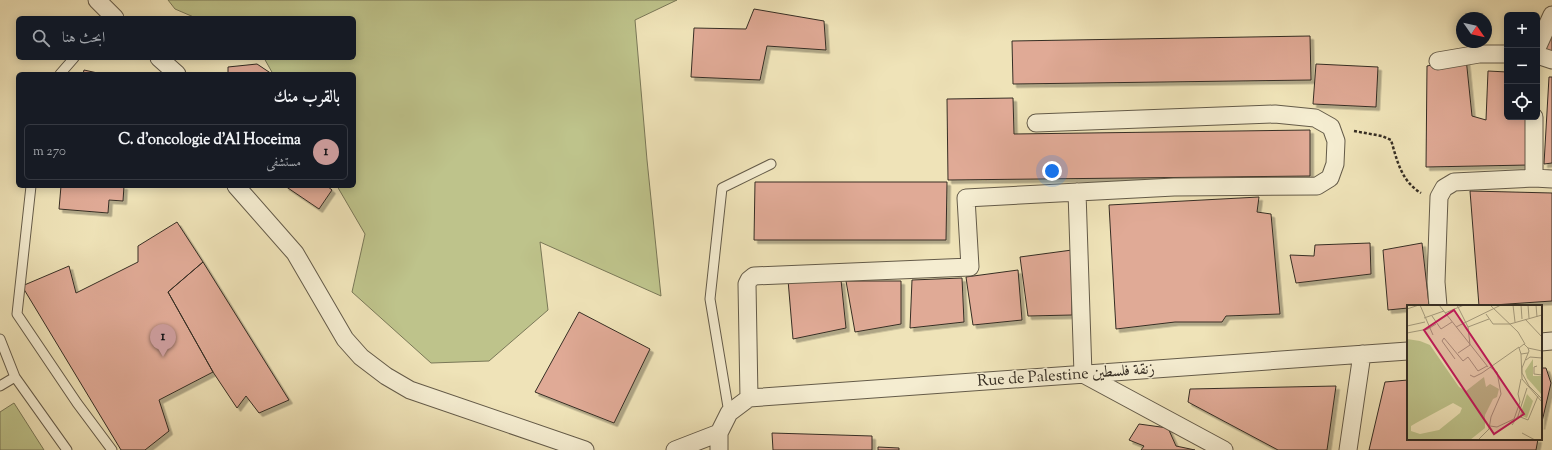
<!DOCTYPE html>
<html lang="ar">
<head>
<meta charset="utf-8">
<style>
	body { margin:0; font-family:"Sorts Mill Goudy",Amiri,serif; background:#20242c; color:#f1f3f6; direction:rtl }
	.controls { position:absolute; right:12px; top:12px; display:grid; overflow:hidden; border-radius:6px; box-shadow:0 2px 10px #0003 }
	.controls button { width:36px; height:36px; display:grid; place-items:center; padding:0; border:0; border-bottom:1px solid #363941; background:#171b24; color:#f1f3f6; font:20px sans-serif }
	.compass { position:absolute; left:1456px; top:12px; width:36px; height:36px; border-radius:50%; background:#171b24; box-shadow:0 2px 10px #0003; rotate:124deg }
	.you { position:absolute; left:1052px; top:171px; width:14px; height:14px; margin:-10px; border:3px solid #fff; border-radius:50%; background:#1a73e8; box-shadow:0 0 0 6px #1a73e833 }
	.badge { display:grid; place-items:center; width:26px; height:26px; border-radius:50%; background:#c59692; color:#111; font-size:13px; font-weight:700 }
	.pin { position:absolute; translate:-50% -33px; filter:drop-shadow(0 1px 2px #0008) }
	.pin::after { content:''; position:absolute; top:21px; width:14px; height:12px; background:inherit; clip-path:polygon(0 0,100% 0,50% 100%) }
	.list { margin:0; padding:0; list-style:none }
	h2 { display:flex; justify-content:space-between; align-items:center; height:52px; margin:0; padding:0 16px; font-size:17px }
	h2 small { font-size:13px; font-weight:400; color:#9ea1a6 }
	.list li { display:grid; grid-template-columns:26px 1fr auto; gap:12px; align-items:center; box-sizing:border-box; height:56px; margin:0 8px 8px; padding:0 8px; border:1px solid #363941; border-radius:6px }
	.list b { display:block; font-size:15px; white-space:nowrap }
	.list p { margin:0; font-size:13px; white-space:nowrap; color:#9ea1a6 }
	.list em { font-size:13px; font-style:normal; color:#9ea1a6 }
	.icon { flex:none; width:22px; height:22px; fill:none; stroke:currentColor; stroke-width:2; stroke-linecap:round; stroke-linejoin:round }
	.map { position:relative; flex:none; width:1552px; height:450px; overflow:hidden; direction:ltr }
	.search { position:absolute; background:#171b24; box-shadow:0 2px 10px #0003; left:16px; top:16px; width:340px; height:44px; display:flex; align-items:center; gap:10px; box-sizing:border-box; padding:0 14px; border-radius:6px; color:#9ea1a6; font-size:15px }
	.panel { position:absolute; background:#171b24; box-shadow:0 2px 10px #0003; left:16px; top:72px; width:340px; height:116px; border-radius:6px; direction:rtl }
	.map>svg:first-child { display:block }
	.green { fill:#bec38b; stroke:#7a7858 }
	.building { fill:#e0aa96; stroke:#362e24; filter:url(#shadow) }
	.lines { fill:none; stroke-linecap:round; stroke-linejoin:round }
	.service-casing { stroke:#645b49; stroke-width:11 }
	.minor-casing { stroke:#645b49; stroke-width:19 }
	.path { stroke:#362e24; stroke-width:2.5; stroke-dasharray:3 2; stroke-linecap:butt }
	.service { stroke:#f5edd1; stroke-width:9 }
	.minor { stroke:#f5edd1; stroke-width:17 }
	.labels { text-anchor:middle; dominant-baseline:central; stroke-width:3; stroke-linejoin:round; paint-order:stroke }
	.street-label { font-size:16px; fill:#362e24; stroke:#f5edd1 }
	.inset-road { fill:none; stroke:#a59b7d; stroke-width:1 }
	.view { fill:#c2185b; fill-opacity:0.15; stroke:#c2185b; stroke-width:2 }
	.inset-edge { fill:none; stroke:#362e24; stroke-width:2 }
</style>
</head>
<body>
<div class="map">
<svg width="1552" height="450" viewBox="0 0 1552 450">
	<defs>
		<filter id="shadow"><feDropShadow dx="3.5" dy="3.5" stdDeviation="0" flood-color="#0004"/></filter>
	</defs>
	<rect width="100%" height="100%" fill="#efe3b8"/>
	<filter id="stains"><feTurbulence type="fractalNoise" baseFrequency=".005" numOctaves="4"/><feColorMatrix values="0 0 0 0 .2 0 0 0 0 .09 0 0 0 0 .02 0 0 0 .5 -.17"/></filter>
	<radialGradient id="worn" r=".72"><stop offset=".6" stop-color="#630" stop-opacity="0"/><stop offset="1" stop-color="#630" stop-opacity=".3"/></radialGradient>
	<path class="green" d="M168 0H677L635 20 647 160 661 296 540 242 548 310 489 361 431 363 352 292 365 234 337 186H354V74H273L264 58H354V18H196L175 9Z
		M14 403 44 450H0V412Z"/>
	<path class="building" d="M754 9 824 21 826 50 767 46 760 80 691 77 694 28 746 29Z
		M1552 35V52L1545 50Z
		M1310 36 1311 80 1013 84 1012 41Z
		M1466 58 1472 116 1486 120 1488 71 1507 72V117H1530L1529 165 1426 167 1427 66Z
		M257 64 272 74H228V67Z
		M1316 64 1378 67 1376 107 1313 104Z
		M84 70 102 74H83Z
		M1549 77H1552V163L1544 164Z
		M1013 98 1014 134 1310 130V176L948 180 947 99Z
		M755 182H947L946 240H754Z
		M61 186H124L123 201 109 200 108 213 59 209Z
		M285 186H327L332 190 319 209Z
		M1470 191 1552 193V301L1479 306Z
		M1259 197 1257 212 1271 214 1280 314 1226 316 1222 322H1175L1116 329 1109 205Z
		M177 222 203 262 168 292 213 372 159 400 169 431 145 450H121L22 286 69 266 76 293 138 262V246Z
		M1370 243 1371 274 1296 283 1290 255 1314 256 1315 245Z
		M1422 243 1429 305 1408 306V308L1388 310 1383 250Z
		M1072 250V315L1028 316 1020 257Z
		M203 262 289 400 259 413 246 396 237 408 213 372 168 292Z
		M1018 270 1022 320 973 325 966 277Z
		M962 278 964 322 910 328 912 280Z
		M788 280H841L846 328 793 339Z
		M846 281H901V324L855 332Z
		M579 312 650 349 614 423 535 392Z
		M1541 368H1546L1551 383 1541 426Z
		M1408 380V439H1538L1536 450H1369L1385 382Z
		M1336 386 1327 450H1278L1188 402 1190 389Z
		M1139 424 1168 428 1176 446 1195 450H1141L1144 446 1129 440Z
		M772 433 872 436V450H773Z
		M878 447 899 448V450H878Z"/>
	<g class="lines">
		<defs>
			<path id="service" d="M60 74 74 58
				M31 186 17 314 77 403 112 450
				M0 339 15 377 67 450
				M0 386 15 377
				M729 413 710 299 722 188 771 164"/>
			<path id="minor" d="M97 0 115 18
				M1537 48 1552 15
				M1537 55 1552 60
				M159 58 177 74
				M1438 61 1479 54H1507
				M1534 178V117
				M236 186 295 253 345 339 361 357 386 376 410 390 585 450
				M1077 192 1083 374 1224 450
				M1438 306 1436 282 1439 197 1444 188 1454 182 1534 178 1552 179
				M1541 342 1552 341
				M749 398 747 284 749 280 754 276 970 267 966 198 1174 187 1317 186 1330 178 1335 164 1336 141 1331 127 1315 118 1275 114 1036 123
				M675 450 719 433
				M719 450V433L729 413 749 398 1408 351
				M1348 450 1362 354"/>
		</defs>
		<use href="#service" class="service-casing"/>
		<use href="#minor" class="minor-casing"/>
		<path class="path" d="M1354 131 1382 136 1391 140C1397 160 1401 181 1421 193"/>
		<use href="#service" class="service"/>
		<use href="#minor" class="minor"/>
	</g>
	<g class="labels">
		<g class="street-label">
			<text transform="translate(1066 376) rotate(-4)">Rue de Palestine زنقة فلسطين</text>
		</g>
	</g>
	<g transform="translate(1407 305)">
		<rect width="135" height="135" fill="#efe3b8"/>
		<path d="M0 34 13 36 23 40 52 82 59 86 77 72 79 82 83 79 92 84 90 92 86 94 78 110V123L63 135H0ZM46 98 55 103 53 108 32 125 13 129 4 126V121L9 118ZM126 54V71H135V90L120 73 118 66ZM120 89 126 96 120 113 113 110Z" fill="#bec38b" fill-rule="evenodd"/>
		<path class="inset-road" d="M13 0 26 30M32 0 81 62M50 0 61 22 63 40 51 48M83 0 111 27 118 39M106 0 108 17M114 0 115 14M121 0 122 13M129 0 130 12M0 4 12 0M38 8 57 0M79 9 86 19H103L135 10M25 11 34 24 45 17M17 13 37 6M118 14 135 32M0 21 18 17M49 22 94 0M61 22 82 14M0 28 21 24 29 19M121 43 135 46M121 48 114 49 112 43 117 39 121 43 122 46 115 63V68L122 81 135 94M114 49 115 74 135 97M48 54 35 36 37 33 56 56 61 52 71 66 80 61M119 55 123 52 135 53M130 61 127 62V69L135 70M63 70 67 72 75 68 112 42M111 111 121 115 131 91M105 120 111 111 120 83M83 121 90 122 107 114 113 97 111 89 114 74M115 128 128 135M71 135 82 124 84 112 94 89 90 67 83 62"/>
		<path class="view" d="M47 5 117 109 87 129 17 25Z"/>
		<rect width="135" height="135" class="inset-edge"/>
	</g>
	<rect width="100%" height="100%" filter="url(#stains)"/>
	<rect width="100%" height="100%" fill="url(#worn)"/>
</svg>
<div class="controls">
<button>+</button>
<button>−</button>
<button><svg class="icon" aria-label="locate" viewBox="0 0 24 24"><circle cx="12" cy="12" r="6"/><path d="M12 2v4M12 18v4M2 12h4M18 12h4"/></svg></button>
</div>
<svg class="compass" viewBox="-18 -18 36 36"><path d="M0-13l5 13h-10z" fill="#e53935"/><path d="M0 13l5-13h-10z" fill="#9ea1a6"/></svg>
<div class="you"></div>
<div class="pin badge" style="left:163px;top:357px">1</div>
<div class="search"><svg class="icon" aria-label="search" viewBox="0 0 24 24"><circle cx="10" cy="10" r="6"/><path d="M15 15l6 6"/></svg>ابحث هنا</div>
<section class="panel">
<h2>بالقرب منك<small></small></h2>
<ul class="list">
<li><span class="badge">1</span><div><b>C. d'oncologie d'Al Hoceima</b><p>مستشفى</p></div><em>270 m</em></li>
</ul>
</section>
</div>
</body>
</html>
